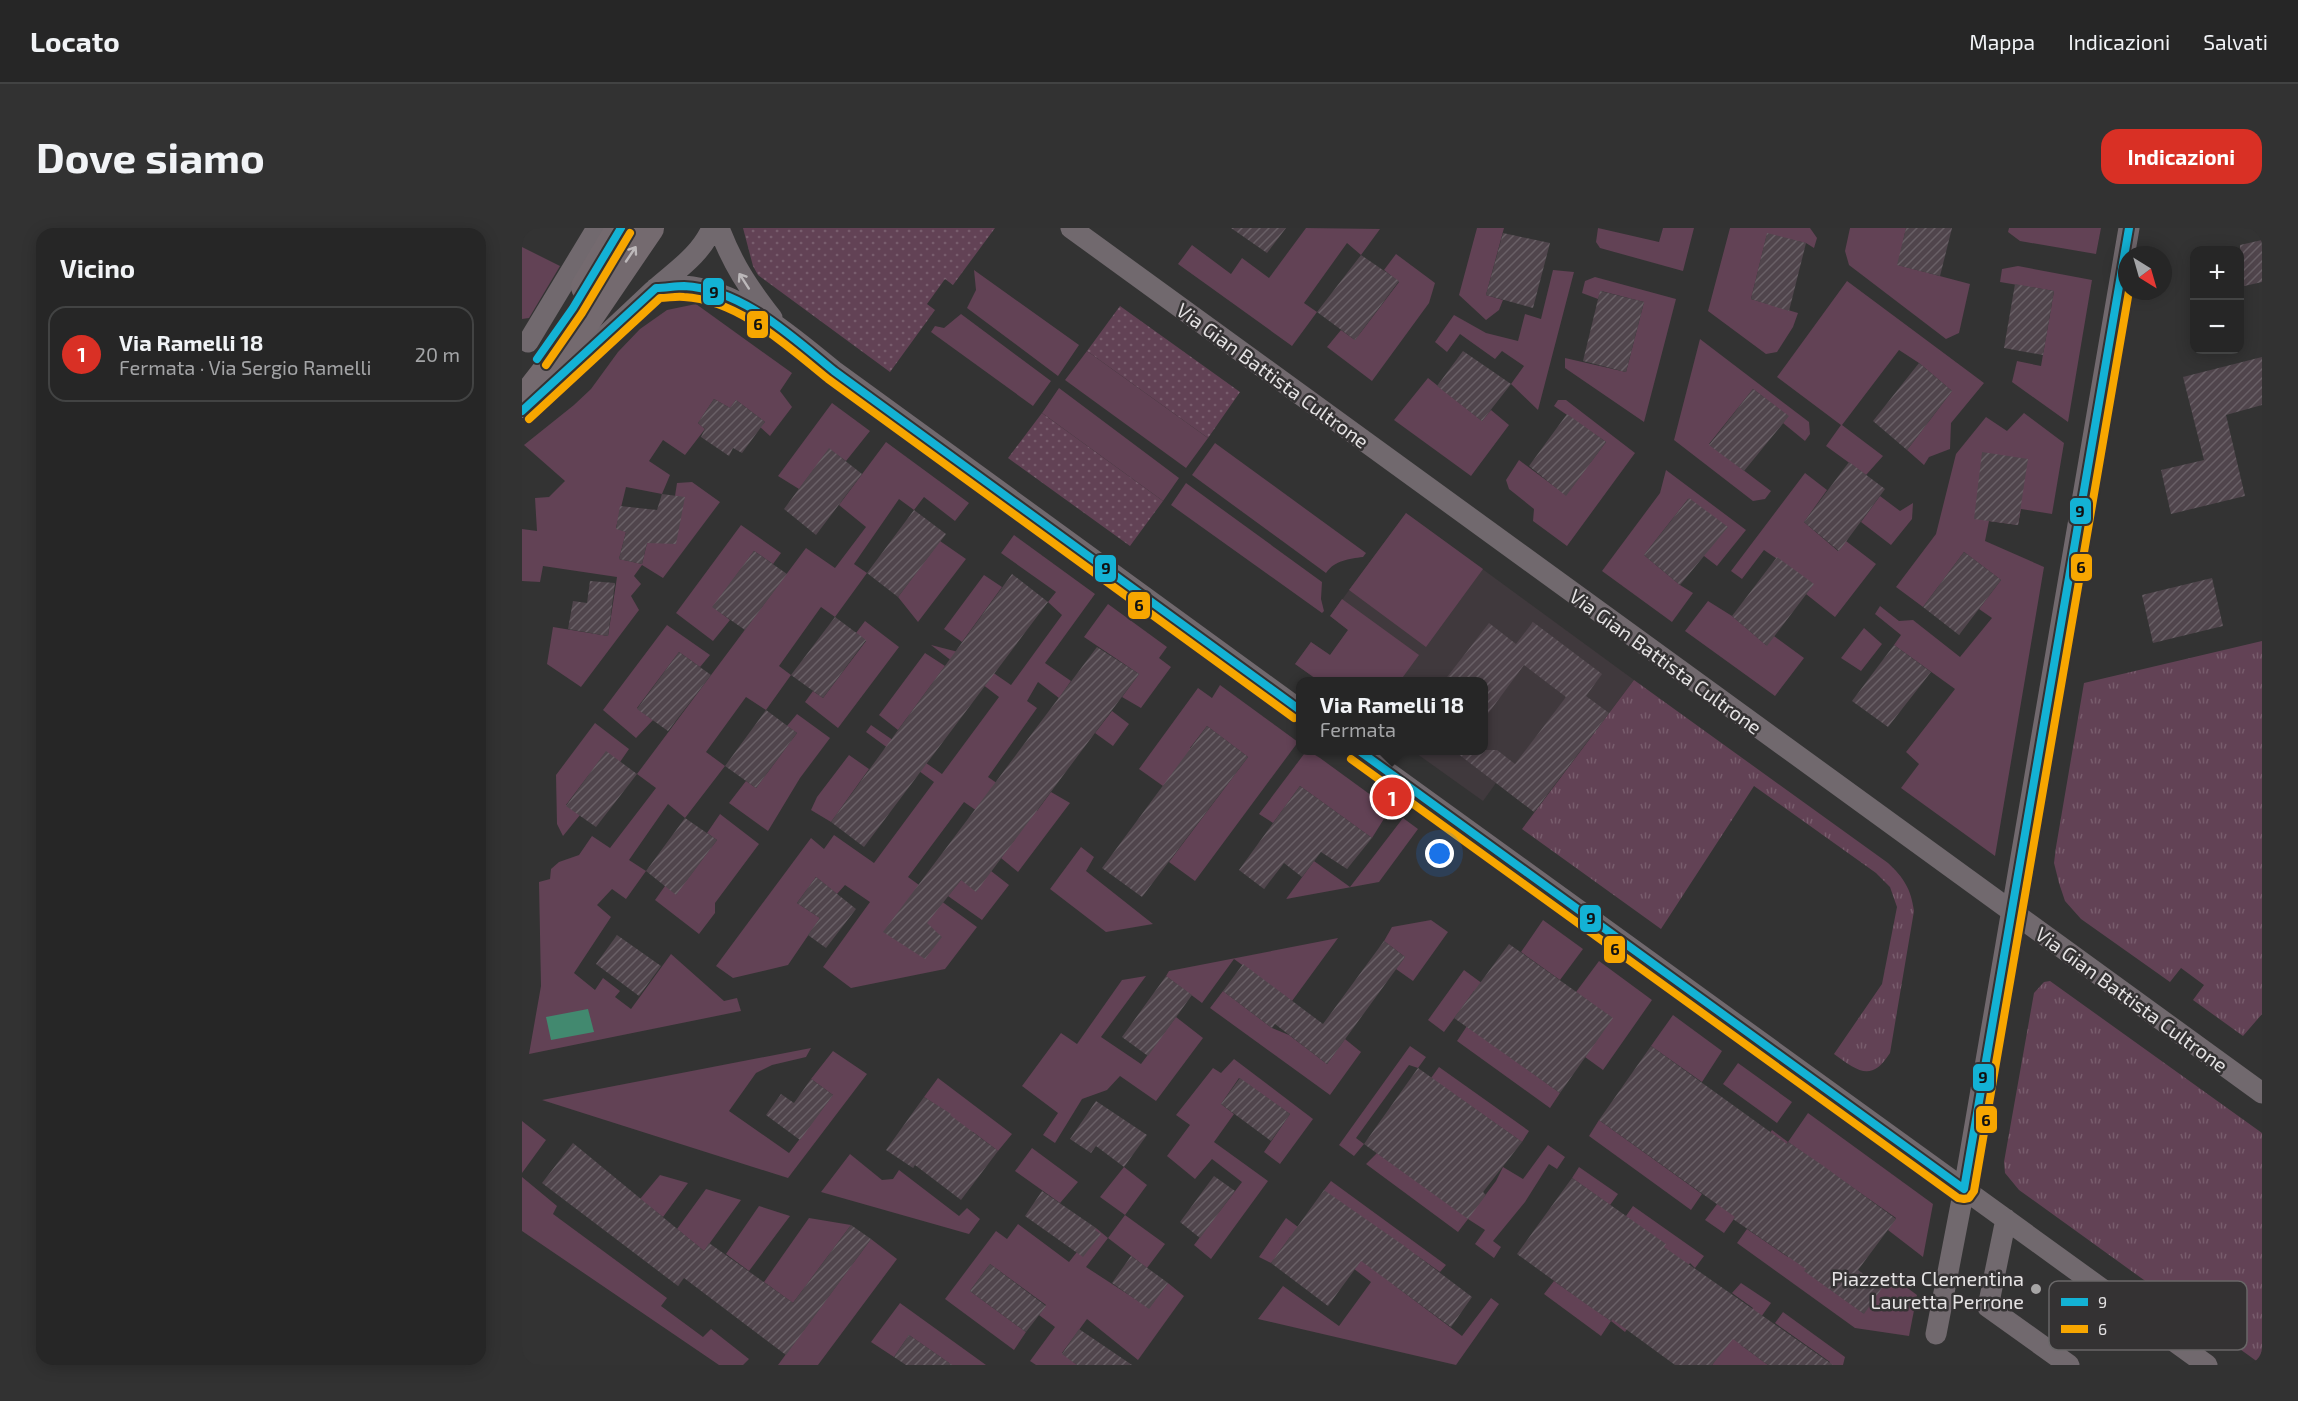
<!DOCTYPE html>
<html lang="it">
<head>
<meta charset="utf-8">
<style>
	body { margin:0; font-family:"Exo 2",sans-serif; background:#323232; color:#f1f3f6 }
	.controls { position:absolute; right:18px; top:18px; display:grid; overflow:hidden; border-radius:12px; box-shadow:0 3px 15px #0003 }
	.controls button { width:54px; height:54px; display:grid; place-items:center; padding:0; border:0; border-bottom:2px solid #424343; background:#262626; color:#f1f3f6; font:30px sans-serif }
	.compass { position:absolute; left:1596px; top:18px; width:54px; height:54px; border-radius:50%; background:#262626; box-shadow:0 3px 15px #0003; rotate:143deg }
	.you { position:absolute; left:918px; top:626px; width:21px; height:21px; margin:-15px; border:4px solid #fff; border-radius:50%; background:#1a73e8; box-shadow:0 0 0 9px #1a73e833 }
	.badge { display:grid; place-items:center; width:39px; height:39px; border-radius:50%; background:#d93025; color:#fff; font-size:20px; font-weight:700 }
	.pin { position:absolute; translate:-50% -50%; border:3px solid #fff; box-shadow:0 2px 6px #0006 }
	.popup { position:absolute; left:774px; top:449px; width:192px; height:78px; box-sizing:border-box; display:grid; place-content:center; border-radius:12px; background:#262626; filter:drop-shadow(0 2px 4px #0005); font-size:20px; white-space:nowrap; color:#a4a5a7 }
	.popup b { font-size:22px; color:#f1f3f6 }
	.popup::after { content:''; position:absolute; left:50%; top:100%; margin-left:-12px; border:12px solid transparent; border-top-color:#262626 }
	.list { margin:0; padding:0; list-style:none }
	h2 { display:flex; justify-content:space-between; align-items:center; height:78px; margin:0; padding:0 24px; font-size:26px }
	h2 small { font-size:20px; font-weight:400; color:#a4a5a7 }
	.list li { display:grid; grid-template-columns:39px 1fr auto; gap:18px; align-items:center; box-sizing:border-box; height:96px; margin:0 12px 12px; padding:0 12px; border:2px solid #424343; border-radius:18px }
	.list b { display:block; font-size:22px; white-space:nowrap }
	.list p { margin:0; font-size:20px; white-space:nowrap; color:#a4a5a7 }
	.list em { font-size:20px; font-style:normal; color:#a4a5a7 }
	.map { position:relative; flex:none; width:1740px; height:1137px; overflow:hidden; border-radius:18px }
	header { display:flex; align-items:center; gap:36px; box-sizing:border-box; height:84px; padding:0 30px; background:#262626; border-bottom:2px solid #424343 }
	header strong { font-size:28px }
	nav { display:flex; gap:33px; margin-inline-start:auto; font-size:21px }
	.intro { display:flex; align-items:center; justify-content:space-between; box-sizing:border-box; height:144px; padding:0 36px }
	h1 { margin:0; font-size:42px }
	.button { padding:15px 27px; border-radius:18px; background:#d93025; color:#fff; font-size:21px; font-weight:700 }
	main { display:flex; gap:36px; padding:0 36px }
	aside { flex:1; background:#262626; border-radius:18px; box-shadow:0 3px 15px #0003 }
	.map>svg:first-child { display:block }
	.built { fill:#40393d }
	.grass { fill:url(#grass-tufts) }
	.park { fill:url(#park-dots) }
	.garden { fill:#624255 }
	.water { fill:#42896f }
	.building { fill:url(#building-hatch) }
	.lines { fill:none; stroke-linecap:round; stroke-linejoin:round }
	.street { stroke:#71696e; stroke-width:21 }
	.secondary { stroke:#746a6f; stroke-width:30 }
	.bus-1-casing { stroke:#343233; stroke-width:12 }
	.bus-2-casing { stroke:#343233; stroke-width:12 }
	.bus-1 { stroke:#13b2d5; stroke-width:8 }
	.bus-2 { stroke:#f7a600; stroke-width:8 }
	.oneway { stroke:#bdb8ba }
	.oneway2 { stroke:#bcb8ba }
	.poi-dot { fill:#a6a5a5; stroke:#343233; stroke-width:2 }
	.labels { text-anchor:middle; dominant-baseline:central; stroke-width:5; stroke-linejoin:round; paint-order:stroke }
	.street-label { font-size:20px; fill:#e4e2e3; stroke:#343233 }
	.poi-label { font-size:20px; fill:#e4e2e3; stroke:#343233; text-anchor:end }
	.key { fill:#343233; stroke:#696768; stroke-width:1.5 }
	.key-label { font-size:16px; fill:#e4e2e3 }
	.line-badge { stroke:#343233; stroke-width:2 }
	.pale-badge-label { font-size:16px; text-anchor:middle; font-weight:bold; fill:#111 }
</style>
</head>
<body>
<header>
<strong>Locato</strong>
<nav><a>Mappa</a><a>Indicazioni</a><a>Salvati</a></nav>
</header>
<div class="intro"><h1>Dove siamo</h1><a class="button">Indicazioni</a></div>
<main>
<aside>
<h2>Vicino<small></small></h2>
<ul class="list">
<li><span class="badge">1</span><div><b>Via Ramelli 18</b><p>Fermata · Via Sergio Ramelli</p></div><em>20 m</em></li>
</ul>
</aside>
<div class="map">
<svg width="1740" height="1137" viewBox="0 0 1740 1137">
	<defs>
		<pattern id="grass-tufts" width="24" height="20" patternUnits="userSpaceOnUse" patternTransform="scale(1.5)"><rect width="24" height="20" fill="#624255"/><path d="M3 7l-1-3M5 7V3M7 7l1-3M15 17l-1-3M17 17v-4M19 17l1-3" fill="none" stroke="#785d6d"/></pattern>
		<pattern id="park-dots" width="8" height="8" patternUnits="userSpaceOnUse" patternTransform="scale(1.5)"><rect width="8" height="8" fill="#624255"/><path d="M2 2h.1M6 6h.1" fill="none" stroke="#785d6d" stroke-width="1.8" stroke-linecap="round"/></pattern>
		<pattern id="building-hatch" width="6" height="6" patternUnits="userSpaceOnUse" patternTransform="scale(1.5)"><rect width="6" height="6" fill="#50454c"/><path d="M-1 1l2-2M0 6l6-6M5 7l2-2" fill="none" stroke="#696066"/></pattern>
	</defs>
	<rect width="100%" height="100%" fill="#333"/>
	<path class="built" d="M884 285 1112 452 1012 584 974 555 961 573 891 523 962 522V454L797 453 773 436 789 414 808 427 826 402 808 388Z"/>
	<path class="grass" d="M1740 413V786L1721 808 1671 772 1682 757 1659 740 1648 754 1559 691 1543 673 1537 655 1532 635 1534 619 1562 455Z
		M1112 452 1366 635C1382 650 1389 661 1392 683L1368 825C1349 855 1336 843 1312 826L1360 756 1375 679 1368 659 1354 645 1232 558 1139 701 1000 601Z
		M1528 753 1740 905V1137L1497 962 1483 945 1482 934 1512 765 1522 754Z"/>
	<path class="park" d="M221 0H473L431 57 423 51 405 76 413 82 368 144 236 47 231 38Z
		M598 78 718 164 686 210 565 123Z
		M520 185 641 273 608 318 486 230Z"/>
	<path class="garden" d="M784 0 858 1 839 27 825 15 782 75 795 84 770 118 656 36 670 17 709 46 720 30 747 50Z
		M955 0H982L964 67 981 72 977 82 964 92 937 67Z
		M1076 0 1137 14 1141 0H1172L1161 43 1078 20 1074 14Z
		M1208 0H1288L1295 10 1292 20 1284 15 1245 6 1229 71 1276 85 1271 99 1255 124 1244 126 1186 83Z
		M1328 0H1384L1376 37 1448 56 1437 105 1424 111 1327 37 1323 23Z
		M1487 0H1579L1574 26 1498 13 1486 4Z
		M0 19 38 38 7 90 0 91Z
		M874 26 913 55 907 75 850 153 805 119 819 102 833 112 877 54 862 42Z
		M1496 38 1570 52 1546 194 1490 154 1495 133 1519 138 1532 63 1478 54 1480 41Z
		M452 42 557 117 536 148 445 80 454 62Z
		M1031 42 1052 44 1016 182 989 156 1002 138 980 123 973 131 938 106 925 124 913 114 932 87 964 105 996 113 1003 86 1019 91Z
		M1073 49 1154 71 1122 194 1043 140V130L1104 144 1122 74 1079 63 1076 71 1060 65 1063 53Z
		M1325 53 1462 155 1429 195 1428 221 1407 229 1402 237 1385 222 1430 163 1397 135 1377 122 1320 197 1361 228 1344 247 1304 218 1319 197 1255 149Z
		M174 76 270 145 258 163 270 179 248 208 238 199 243 194 214 172 208 180 192 171 176 195 183 201 163 227 141 212 127 233 148 247 140 266 104 259 94 300 104 304 97 331 120 336 125 315 153 268 155 255 170 254 198 274 141 350 120 337 112 348 119 356 109 368 117 382 59 459 25 436 31 399 86 408 95 349 21 338 18 354 0 353V301L15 303 13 270 27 269 43 253 2 217 52 177 69 161 96 124 118 101 145 82Z
		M439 86 529 153 511 178 409 104 413 98 422 100Z
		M1178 111 1287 194 1288 206 1283 213 1261 195 1266 188 1231 161 1187 216 1249 263 1243 271 1231 273 1152 212Z
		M565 123 686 210 664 240 543 152Z
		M906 150 960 193 969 182 987 197 949 248 872 192Z
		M537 160 657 250 641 273 520 185Z
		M1036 172H1044L1113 225 1045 318 1011 293 1012 281 987 261 984 252 997 232 1044 267 1084 214 1032 178Z
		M310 175 348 203 324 233 307 221 277 261 256 248Z
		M1502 185 1542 215 1530 286 1499 281 1496 297 1467 293 1463 313 1522 339 1473 628 1379 560 1397 536 1384 524 1433 461 1372 417 1379 407 1353 386 1358 378 1377 393 1391 392 1438 429 1470 390 1457 381 1479 352 1442 324 1401 379 1374 359 1414 306 1434 226 1464 189 1485 203Z
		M364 214 447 275 433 293 402 269 392 282 377 271 332 336 345 345 313 389 299 379 257 438 269 447 244 482 224 469 184 524 203 538 163 590 146 576 107 632 124 643 104 671 90 661 75 677 89 689 52 745 73 762 81 750 98 763 93 769 109 781 149 726 202 773 215 770 219 783 7 826 19 758 17 654 28 651 29 641 37 634 57 627 70 608 88 620 134 560 115 546 284 320 313 340 344 299 317 277Z
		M693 215 844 325 841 329C827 331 813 332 804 345L670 247Z
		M1144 242 1224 302 1195 338 1182 328 1166 271 1122 327 1158 357 1171 365 1150 394 1080 343 1138 265Z
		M1283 245 1305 262 1282 294 1316 323 1324 313 1354 336 1313 389 1284 366 1291 356 1242 322 1220 351 1209 343Z
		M664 255 800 354 799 371 802 383 800 385 649 277Z
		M1358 268 1378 283 1391 275 1390 291 1369 317 1339 294Z
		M884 285 961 341 904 419 827 362Z
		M219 297 259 325 251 336 232 323 191 379 208 392 191 413 154 385Z
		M492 307 573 366 523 435 549 453 537 470 516 454 505 473 515 480 466 549 515 583 529 564 548 575 496 644 479 630 494 610 442 574 386 649 455 699 423 741 329 760 301 739 348 674 323 657 315 666 294 649 275 675 298 690 266 737 211 750 194 738 289 610 302 621 312 607 352 635 412 554 344 504 349 497 420 546 477 469 409 417 444 426 489 457 540 387 526 374 534 364 479 325Z
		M418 313 444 331 396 394 376 369Z
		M462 347 480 359 440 414 422 401Z
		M820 371 897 427 878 453H797L773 436 789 414 808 427 826 402 808 388Z
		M1186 373 1210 388 1244 417 1252 408 1282 430 1253 468 1163 403Z
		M586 376 645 419 637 430 649 439 619 480 600 469 617 446 562 409Z
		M343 393 377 419 316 500 283 474 291 463 301 470 344 413 334 405Z
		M145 397 188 427 178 439 157 424 115 480 131 492 114 510 81 482Z
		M1342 400 1360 416 1339 443 1319 430Z
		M403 425 423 438 376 502 357 487Z
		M698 457 776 514 673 653 647 634 726 529 685 498 668 520 686 534 641 558 617 541 676 460 690 470Z
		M590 483 607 496 591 518 573 505Z
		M275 486 308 510 278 550 246 603 207 575 224 553 234 560 275 505 265 498Z
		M73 495 107 521 98 534 84 524 44 577 58 587 41 608 35 596 34 547Z
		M785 522 798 530 868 581 850 610 778 558 751 595 737 586Z
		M327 527 347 541 309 594 289 582 295 569Z
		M198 586 237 616 193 675V685L177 706 133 672 143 658 164 653 195 612 185 605Z
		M881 590 896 601 857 654 764 671 792 633 828 659Z
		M559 619 572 629 564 643 631 696 584 704 528 661Z
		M469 643 487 657 460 692 426 668 439 652Z
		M909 692 926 704 891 753 874 741 883 729 862 713 870 699Z
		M1021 692 1061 721 1038 752 999 724Z
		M816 710 770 773 712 731 680 775 644 748 647 743Z
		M1077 733 1130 772 1081 842 1063 829 1090 790 1054 764Z
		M942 742 984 773 952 763 922 804 906 792Z
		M624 748 579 809 619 836 654 789 681 810 634 873 598 848 585 862 560 871 533 915 521 907 536 885 500 858 539 805 555 816 600 752Z
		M701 763 750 800 767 807 805 836 823 811 839 824 808 867 688 780Z
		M1151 787 1200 823 1180 854 1129 818Z
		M945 798 1038 865 1028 880 935 813Z
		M888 818 904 829 896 840 887 837 834 910 842 916 832 928 817 917Z
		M289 820 284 829 250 837 234 845 207 883 267 925 311 867 289 851 311 823 345 846 266 950 20 872Z
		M712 831 791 891 758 936 742 924 768 886 717 850 699 876 712 886 692 914 746 953 689 1031 672 1017 720 954 690 931 673 951 645 928 668 897 654 887 691 840 699 845Z
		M1216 835 1270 874 1255 895 1201 856Z
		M917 839 1007 903 1000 914 909 850Z
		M416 850 490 906 476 923 451 904 414 907 428 886 402 869Z
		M1286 885 1411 976 1401 1029 1366 1002 1374 990 1266 914 1238 954 1221 942 1250 902 1266 914Z
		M1077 892 1180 966 1169 982 1067 908Z
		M0 893 24 912 0 945Z
		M1026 917 1043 929 1035 941 1027 936 1003 974 971 1013 979 1019 972 1030 953 1016 963 1002 946 991 936 1004 844 936 855 925 946 990 974 953 981 939 1001 951Z
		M510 920 556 954 538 975 493 943Z
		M328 926 360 952 371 951 377 942 437 988 445 980 458 991 447 1006 299 964Z
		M602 939 625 957 603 987 643 1016 625 1040 586 1010 564 1039 627 1080 646 1055 662 1068 616 1132 565 1091 540 1125 555 1137H514L508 1133 533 1099 517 1087 524 1077 468 1036 448 1063 504 1104 492 1122 423 1071 474 1003 485 1011 496 996 547 1034 574 1000 586 1010 603 987 578 969Z
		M1057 939 1096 966 1088 977 1050 950Z
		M138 947 166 955 141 989 118 971Z
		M0 949 35 978 31 986 145 1070 139 1078 181 1109 189 1101 227 1131 221 1137H197L0 1003Z
		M809 953 924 1037 918 1044 894 1027 872 1057 940 1108 969 1070 977 1076 934 1137 736 1091 761 1058 817 1098 849 1054 805 1020 798 1031 768 1009 749 1035 737 1029 764 990 804 1020 802 962Z
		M1211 955 1229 967 1202 1005 1183 992Z
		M184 961 219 972 182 1023 155 1001Z
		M237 978 268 988 227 1043 204 1026Z
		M1111 978 1182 1028 1173 1040 1168 1035 1141 1073 1123 1076 1103 1104 1089 1093 1079 1108 1022 1066 1032 1053 1089 1093 1116 1055 1104 988Z
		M287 990 329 997 271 1075 242 1054Z
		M1225 1001 1266 1029 1284 1007 1301 1017 1283 1043 1341 1085 1368 1047 1395 1067 1387 1108 1333 1100 1215 1015Z
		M349 1011 375 1031 296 1137H256Z
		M1219 1055 1249 1075 1219 1117 1246 1137H1190L1231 1080 1210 1065Z
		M378 1075 464 1137H426L427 1135 387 1107 372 1129 349 1114Z
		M1261 1084 1323 1129 1321 1137H1306L1308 1134 1253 1095Z"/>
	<path class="water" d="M66 781 72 804 29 812 24 789Z"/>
	<path class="building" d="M709 0H764L745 25Z
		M1384 0H1430L1418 48 1375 37Z
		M981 5 1028 15 1011 80 964 67Z
		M1245 5 1284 15 1267 83 1229 71Z
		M1740 12V54L1718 59V17Z
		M839 27 877 53 833 112 795 84Z
		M1493 56 1532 63 1521 127 1482 120Z
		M1078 63 1122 74 1104 144 1061 133Z
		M941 123 989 156 960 193 915 158Z
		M1740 129V177L1704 187 1723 268 1649 286 1639 242 1682 232 1661 149Z
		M1397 135 1430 163 1385 222 1351 193Z
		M1231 161 1267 188 1222 243 1187 217Z
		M192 171 208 180 214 172 243 194 220 225 211 220 207 228 179 209 183 201 176 195Z
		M1045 186 1084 214 1044 268 1007 238Z
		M307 220 340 246 294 307 262 281Z
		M1460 224 1506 231 1496 297 1452 291Z
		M1327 234 1363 261 1317 323 1282 294Z
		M140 266 163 269 154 316 125 315 120 336 97 331 104 304 94 301 98 278 135 282Z
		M1167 270 1206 299 1158 357 1122 327Z
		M392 282 424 306 376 369 345 345Z
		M232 323 265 346 223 402 190 379Z
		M1442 324 1479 352 1437 407 1401 379Z
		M1255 329 1292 356 1245 418 1210 388Z
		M490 346 526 374 342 619 309 594Z
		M1690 350 1701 398 1631 415 1620 367Z
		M68 353 93 355 86 408 46 401 51 373 65 375Z
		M313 389 344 412 301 470 269 447Z
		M1011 394 1080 446 1064 468 1087 485 1012 584 931 522H975L993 536 1044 469 1002 437 962 491V453H922L967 395 994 416Z
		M1372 417 1409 444 1366 499 1330 473Z
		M575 419 617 446 454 664 439 652 405 695 420 709 403 731 361 704Z
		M157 424 189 447 146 503 115 481Z
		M244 482 275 505 234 560 203 538Z
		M685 498 726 529 620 669 580 640Z
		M84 523 115 546 74 599 44 578Z
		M778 558 850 610 825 641 799 624 780 649 762 635 742 661 717 642Z
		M163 590 195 612 154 667 124 643Z
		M294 649 334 681 304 720 286 707 298 690 275 675Z
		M95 707 139 738 117 768 74 736Z
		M862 713 883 729 805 836 753 796 750 800 701 763 721 736 801 796Z
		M987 716 1091 790 1038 865 932 790Z
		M644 748 670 767 626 828 600 809Z
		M1129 818 1265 916 1266 914 1300 937 1374 991 1336 1042 1360 1060 1342 1086 1282 1043 1284 1041 1211 991 1213 989 1077 892Z
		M896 840 1000 914 961 964 964 967 946 991 842 916Z
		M718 850 768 886 749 913 699 876Z
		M289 851 311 867 278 912 244 887 259 866 272 875Z
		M402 869 429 886 428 887 476 923 439 972 393 937 391 940 364 922Z
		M574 873 625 907 602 939 574 918 569 925 548 911Z
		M51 915 182 1023 187 1015 271 1075 329 997 349 1011 264 1127 162 1050 156 1058 20 955Z
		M692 948 713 963 678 1010 658 994Z
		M1050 950 1144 1016 1142 1019 1311 1137H1246L1211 1111 1190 1137H1153L1090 1091 1089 1093 1064 1076 995 1026Z
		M802 962 881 1017 950 1069 929 1099 839 1033 806 1078 749 1035Z
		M520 963 574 1000 573 1002 579 1006 561 1029 503 988Z
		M609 1028 646 1055 627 1081 590 1055Z
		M468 1036 524 1078 504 1104 448 1063Z
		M557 1101 610 1137H555L540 1126Z
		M387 1107 430 1137H384L372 1129Z"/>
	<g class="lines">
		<path class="street" d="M197 0C211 37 226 59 250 90
			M549 0 1740 865
			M134 60C143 60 153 58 162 58 218 62 271 110 312 143L778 482
			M6 114 75 0
			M19 166C57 133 94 98 131 63 153 43 178 28 190 0
			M835 522 1685 1137
			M1484 991 1466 1079 1547 1137
			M1414 1106 1442 961 1607 0"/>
		<path class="secondary" d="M64 59 99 0
			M0 175 61 97 127 0"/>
		<defs>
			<path id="bus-1" d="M15 131 51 80 99 0
				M0 183 134 60C143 60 153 58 162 58 220 61 269 108 312 143L778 482
				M836 522 1442 961 1607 0"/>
			<path id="bus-2" d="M24 137 60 85 108 5
				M7 191 138 70C146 70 154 68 162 69 217 72 265 118 306 151L772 490
				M829 531 1436 970 1442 971 1447 970 1452 963 1607 63"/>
		</defs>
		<use href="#bus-1" class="bus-1-casing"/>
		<use href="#bus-2" class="bus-2-casing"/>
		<use href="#bus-1" class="bus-1"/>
		<use href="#bus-2" class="bus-2"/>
	</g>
	<defs><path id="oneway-shaft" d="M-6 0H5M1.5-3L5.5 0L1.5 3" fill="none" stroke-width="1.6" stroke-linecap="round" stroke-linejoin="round" transform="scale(1.5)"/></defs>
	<use class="oneway" href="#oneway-shaft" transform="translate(109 26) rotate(-56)"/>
	<use class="oneway2" href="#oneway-shaft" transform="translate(222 53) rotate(-123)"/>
	<circle class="poi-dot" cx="1514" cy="1061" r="6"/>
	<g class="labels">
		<g class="street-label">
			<text transform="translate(751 147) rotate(36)">Via Gian Battista Cultrone</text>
			<text transform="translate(1144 433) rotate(36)">Via Gian Battista Cultrone</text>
			<text transform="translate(1610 771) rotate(36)">Via Gian Battista Cultrone</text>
		</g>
		<g class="poi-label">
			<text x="1502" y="1050">Piazzetta Clementina<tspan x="1502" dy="23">Lauretta Perrone</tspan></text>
		</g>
	</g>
	<rect x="1527" y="1053" width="198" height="69" rx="9" class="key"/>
	<rect x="1539" y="1070" width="27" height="8" fill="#13b2d5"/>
	<rect x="1539" y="1097" width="27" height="8" fill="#f7a600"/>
	<g class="key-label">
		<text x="1576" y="1080">9</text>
		<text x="1576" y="1107">6</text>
	</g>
	<g class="line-badge">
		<rect x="180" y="49" width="23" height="29" rx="6" fill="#13b2d5"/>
		<rect x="224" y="82" width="23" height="29" rx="6" fill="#f7a600"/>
		<rect x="1547" y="269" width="23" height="28" rx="6" fill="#13b2d5"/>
		<rect x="1548" y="325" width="23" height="29" rx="6" fill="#f7a600"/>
		<rect x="572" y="326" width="23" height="29" rx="6" fill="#13b2d5"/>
		<rect x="605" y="363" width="24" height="29" rx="6" fill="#f7a600"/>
		<rect x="1057" y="676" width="23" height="29" rx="6" fill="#13b2d5"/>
		<rect x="1081" y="707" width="23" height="29" rx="6" fill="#f7a600"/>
		<rect x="1450" y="835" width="23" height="29" rx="6" fill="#13b2d5"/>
		<rect x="1453" y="877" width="23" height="29" rx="6" fill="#f7a600"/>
	</g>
	<g class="pale-badge-label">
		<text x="192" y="70">9</text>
		<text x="236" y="102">6</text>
		<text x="1558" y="289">9</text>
		<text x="1559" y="345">6</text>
		<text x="584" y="346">9</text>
		<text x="617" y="383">6</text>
		<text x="1069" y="696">9</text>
		<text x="1093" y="727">6</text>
		<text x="1461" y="855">9</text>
		<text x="1464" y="898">6</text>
	</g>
</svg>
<div class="controls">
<button>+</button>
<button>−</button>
</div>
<svg class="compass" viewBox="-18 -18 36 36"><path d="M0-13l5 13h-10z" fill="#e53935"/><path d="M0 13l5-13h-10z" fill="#a4a5a7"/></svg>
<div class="you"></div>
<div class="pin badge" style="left:870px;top:569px">1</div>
<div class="popup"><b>Via Ramelli 18</b>Fermata</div>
</div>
</main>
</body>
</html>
